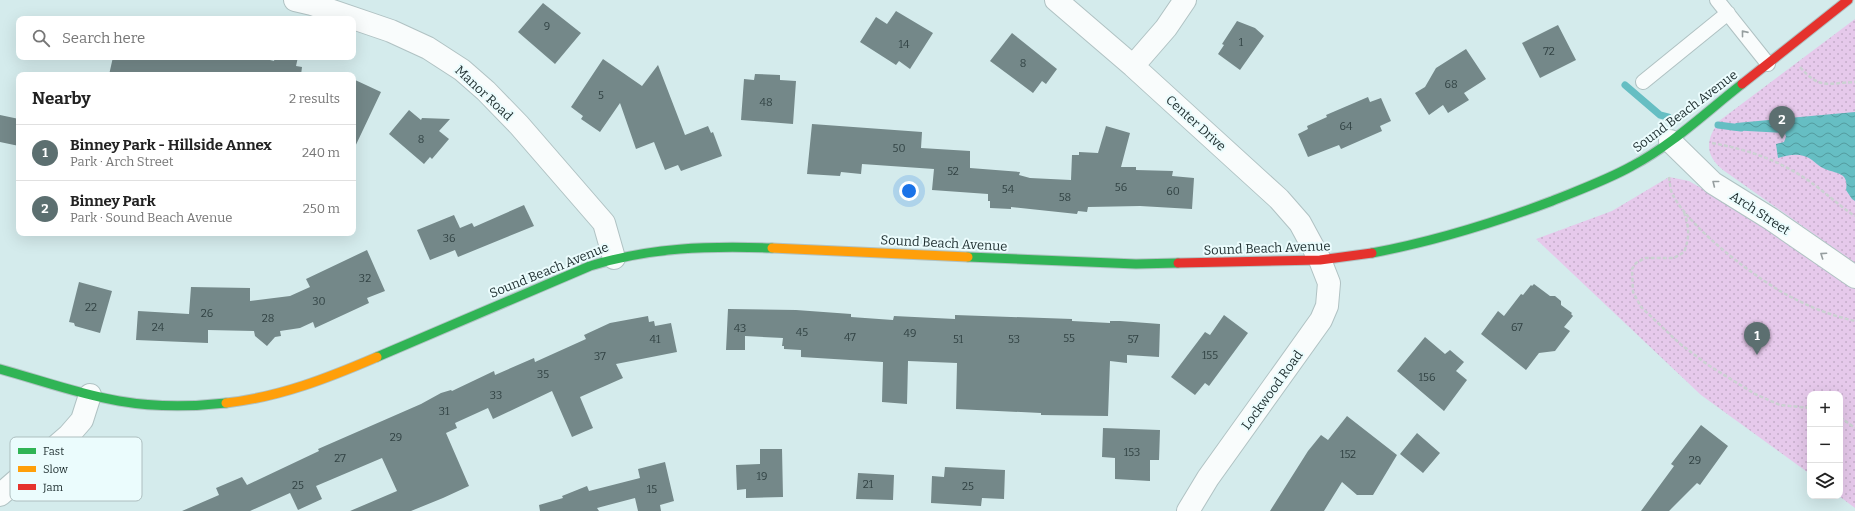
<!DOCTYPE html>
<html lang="en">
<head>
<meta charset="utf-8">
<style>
	body { margin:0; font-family:Bitter,serif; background:#f6f6f6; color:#222 }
	.controls { position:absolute; right:12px; bottom:12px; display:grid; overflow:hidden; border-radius:8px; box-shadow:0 4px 16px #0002 }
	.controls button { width:36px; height:36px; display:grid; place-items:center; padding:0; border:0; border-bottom:1px solid #e0e0e0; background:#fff; color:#222; font:20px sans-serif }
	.you { position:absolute; left:909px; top:191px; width:14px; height:14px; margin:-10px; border:3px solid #fff; border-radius:50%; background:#1a73e8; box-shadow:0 0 0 6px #1a73e833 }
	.badge { display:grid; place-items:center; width:26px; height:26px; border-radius:50%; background:#5c6f70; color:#fff; font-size:13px; font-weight:700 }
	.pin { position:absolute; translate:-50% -33px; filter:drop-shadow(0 1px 2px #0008) }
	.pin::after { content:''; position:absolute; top:21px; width:14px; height:12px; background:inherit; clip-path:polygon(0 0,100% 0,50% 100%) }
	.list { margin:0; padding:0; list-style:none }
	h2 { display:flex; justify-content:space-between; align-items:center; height:52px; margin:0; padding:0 16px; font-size:17px }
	h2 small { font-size:13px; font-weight:400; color:#767676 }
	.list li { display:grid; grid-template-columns:26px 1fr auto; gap:12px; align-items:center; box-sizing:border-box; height:56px; padding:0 16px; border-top:1px solid #e0e0e0 }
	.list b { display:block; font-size:15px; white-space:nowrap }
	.list p { margin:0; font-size:13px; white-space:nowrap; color:#767676 }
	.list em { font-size:13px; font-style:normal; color:#767676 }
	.icon { flex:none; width:22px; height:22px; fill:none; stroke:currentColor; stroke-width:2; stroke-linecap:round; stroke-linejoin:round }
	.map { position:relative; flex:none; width:1855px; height:511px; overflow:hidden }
	.search { position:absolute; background:#fff; box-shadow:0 4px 16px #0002; left:16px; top:16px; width:340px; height:44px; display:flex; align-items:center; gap:10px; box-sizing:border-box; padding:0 14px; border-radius:8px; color:#767676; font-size:15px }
	.panel { position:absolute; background:#fff; box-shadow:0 4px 16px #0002; left:16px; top:72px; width:340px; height:164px; border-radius:8px }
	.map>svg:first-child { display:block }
	.park { fill:url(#park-dots) }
	.water { fill:url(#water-waves) }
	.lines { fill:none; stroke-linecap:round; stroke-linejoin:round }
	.stream { stroke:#66bec3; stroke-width:7 }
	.building { fill:#748889 }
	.lane-casing { stroke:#b0c2c3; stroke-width:16 }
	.street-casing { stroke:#b0c2c3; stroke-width:24 }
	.fast-casing { stroke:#b0c2c3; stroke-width:11 }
	.slow-casing { stroke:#b0c2c3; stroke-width:11 }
	.jam-casing { stroke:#b0c2c3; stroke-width:11 }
	.path { stroke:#cbd2d2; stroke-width:2.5; stroke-dasharray:4 2; stroke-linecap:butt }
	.lane { stroke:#f9fcfc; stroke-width:14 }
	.street { stroke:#f9fcfc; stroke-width:22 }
	.fast { stroke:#30b455; stroke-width:9 }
	.slow { stroke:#ff9f0a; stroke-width:9 }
	.jam { stroke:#e5322d; stroke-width:9 }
	.oneway { stroke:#969e9f }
	.labels { text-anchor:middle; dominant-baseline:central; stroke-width:4; stroke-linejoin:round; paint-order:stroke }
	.number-label { font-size:11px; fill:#324344 }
	.street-label { font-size:13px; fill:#1c2c2d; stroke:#ebfcfd }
	.key { fill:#ebfcfd; stroke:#adbebf; stroke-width:1 }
	.key-label { font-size:11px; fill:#1c2c2d }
</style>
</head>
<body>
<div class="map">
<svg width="1855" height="511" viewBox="0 0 1855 511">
	<defs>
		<pattern id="park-dots" width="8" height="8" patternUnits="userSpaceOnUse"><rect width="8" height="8" fill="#e6c9eb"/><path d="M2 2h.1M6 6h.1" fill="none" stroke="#c5adca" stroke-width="1.8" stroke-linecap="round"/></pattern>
		<pattern id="water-waves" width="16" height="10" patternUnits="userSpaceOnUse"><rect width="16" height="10" fill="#66bec3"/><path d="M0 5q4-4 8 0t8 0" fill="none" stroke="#539b9f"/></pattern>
	</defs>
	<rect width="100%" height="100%" fill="#d4ebec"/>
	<path class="park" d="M1855 19V263L1723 170C1704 154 1706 140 1719 121Z
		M1669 177 1689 181 1769 228 1855 288V508L1839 496 1840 394H1810V474L1701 395 1536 239 1612 211Z"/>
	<path class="water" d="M1855 112V201L1852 199 1846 190C1849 172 1837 174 1825 169 1820 167 1816 163 1812 160 1801 152 1789 155 1778 158L1776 144 1784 142 1786 137 1785 133 1729 130 1736 123Z"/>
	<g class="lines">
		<path class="stream" d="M1625 85 1660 115 1668 117
			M1718 125 1741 128"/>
	</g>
	<path class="building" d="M543 3 581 33 555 64 518 32Z
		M896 11 933 33 910 69 899 61 896 65 860 42 876 17 887 24Z
		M1237 21 1255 28 1264 36 1240 70 1218 54 1224 45 1222 44Z
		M1558 25 1576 60 1540 78 1522 43Z
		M1012 33 1057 69 1046 84 1042 81 1033 93 990 61Z
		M1466 49 1486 79 1464 93 1469 100 1448 113 1443 105 1429 115 1415 93 1425 87 1436 68Z
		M113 57H258L274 61 275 57H298L296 66 302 67 301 75H109Z
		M603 59 642 86 658 65 685 135 708 126 711 133 713 132 722 156 681 171 678 165 665 170 654 142 636 149 620 103 600 132 581 119 583 116 571 107Z
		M755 74 780 75V80L796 81 793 124 741 120 744 79 754 80Z
		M353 79 381 92 353 151Z
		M1368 97 1370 102 1381 98 1391 121 1380 126 1382 131 1341 149 1339 145 1308 157 1298 134 1308 129 1307 126 1327 117 1326 115Z
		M409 110 421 120 422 118 450 119 439 131 449 139 432 159 430 157 424 164 389 134Z
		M0 115 19 119V146L0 142Z
		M812 124 922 132 921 148 970 151V168L1020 172 1019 175 1030 178 1071 180 1072 155H1079V152L1098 153 1106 126 1130 133 1121 167H1136V170L1173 171 1172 176 1194 178 1192 209 1140 206 1088 207 1087 212 1078 211 1077 214 1011 207V209L990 208V201H988V194L932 190 934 169 862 164 861 174 841 172 840 176 807 174Z
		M524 205 534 226 458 257 455 250 430 260 417 230 454 215 460 228 472 223 474 227Z
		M367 250 385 291 367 298 369 303 315 328 313 322 300 328 280 331 281 336 275 337 267 346 255 336 254 331 208 330V343L136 340 138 311 189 314 191 287 250 288V301L290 296 310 287 306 279Z
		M79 282 112 291 100 333 75 326 74 323 69 322Z
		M1534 284 1550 296H1555L1561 301V305L1572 313 1571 314 1573 316 1564 327 1570 331 1555 351 1539 353 1526 370 1481 334 1498 311 1504 316 1521 294 1523 295 1531 285 1532 286Z
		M728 309 796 310 851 314V317L893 320 894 316 955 319V315L1072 319V321L1110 323V321H1120L1160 324 1159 357 1127 355V363L1110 361 1108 416 1041 415V413L956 409 957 363 908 361 907 404 882 402 883 362 801 357V350L784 349V346H782L783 338 745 336V350H726Z
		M1224 315 1248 333 1209 386 1205 383 1195 395 1171 377 1205 332 1210 335Z
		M648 316 649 322 654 321 655 326 671 323 677 352 616 364 623 378 580 397 593 428 572 437 552 391 493 419 488 408 455 423 457 428 446 433 469 486 443 498 411 511H350L397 491 382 458 316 486 322 499 298 510 290 493 250 511H182L219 495 216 488 242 477 247 485 319 451 318 449 421 404 441 393 451 390 452 391 494 371 495 375 534 358 535 362 586 339 584 335 610 323Z
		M1425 337 1445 354 1450 350 1464 362 1456 371 1467 380 1444 411 1397 371Z
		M1347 416 1397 455 1373 495H1357L1342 482 1324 511H1270L1308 451 1321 435 1328 440Z
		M1701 425 1728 446 1700 485 1697 483 1669 511H1641L1674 466 1671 464Z
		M1103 428 1160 430 1159 460H1150V481L1115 479V458L1102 457Z
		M1417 433 1440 453 1423 473 1400 454Z
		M760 449H782L783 497 746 498V489L737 490 736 465 760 464Z
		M665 462 674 501 660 505 661 511H638L635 498 597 508 599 511H540L539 505 563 498 562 496 587 486 589 491 640 478 638 469Z
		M945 467 1005 470 1004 499 982 498 981 506 931 503 932 476 944 477Z
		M858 473 894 475 893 500 856 499Z"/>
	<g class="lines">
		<defs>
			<path id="lane" d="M1717 0 1768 64
				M1643 82 1728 13"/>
			<path id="street" d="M295 0 312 4 391 31 428 48 462 70 486 91 519 125 604 223 614 258
				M1056 0 1133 66 1279 199 1300 223 1320 260 1329 283 1327 306 1321 320 1208 478 1188 511
				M1133 66 1166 28 1185 0
				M1670 141 1713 183 1771 219 1855 277
				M0 495 69 435 82 420 90 395"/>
			<path id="fast" d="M1372 253C1436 241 1491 224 1552 201 1579 190 1607 180 1632 166 1672 145 1706 112 1742 84
				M968 257 1136 264 1178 263
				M377 357 590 266C651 247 708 246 772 248
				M0 369C40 380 78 394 119 401 154 407 190 407 226 403"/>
			<path id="slow" d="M772 248 968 257
				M226 403C280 397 328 378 377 357"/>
			<path id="jam" d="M1742 84 1848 0
				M1178 263 1320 260 1372 253"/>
		</defs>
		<use href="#lane" class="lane-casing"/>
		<use href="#street" class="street-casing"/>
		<use href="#fast" class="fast-casing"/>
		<use href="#slow" class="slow-casing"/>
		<use href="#jam" class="jam-casing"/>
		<path class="path" d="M1800 67C1820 90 1827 83 1855 82
			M1712 143C1746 149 1778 160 1806 179 1823 190 1838 205 1855 216
			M1669 177C1670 183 1670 190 1673 195 1689 228 1761 283 1795 299 1814 309 1834 316 1855 321
			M1684 212C1689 227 1690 237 1684 252L1674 258H1645L1636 263 1632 269 1633 292 1641 307 1679 343 1708 365 1755 394 1780 405 1810 408
			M1840 417 1855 428"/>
		<use href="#lane" class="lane"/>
		<use href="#street" class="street"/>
		<use href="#fast" class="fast"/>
		<use href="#slow" class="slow"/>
		<use href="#jam" class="jam"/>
	</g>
	<defs><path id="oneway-chevron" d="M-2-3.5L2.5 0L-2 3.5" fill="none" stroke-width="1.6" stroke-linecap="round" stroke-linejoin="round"/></defs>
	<g class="oneway">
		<use href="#oneway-chevron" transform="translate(1744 33) rotate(-129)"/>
		<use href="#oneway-chevron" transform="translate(1715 183) rotate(-142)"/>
		<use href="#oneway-chevron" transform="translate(1823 255) rotate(-146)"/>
	</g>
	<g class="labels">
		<g class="number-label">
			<text x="547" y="26">9</text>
			<text x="1241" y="42">1</text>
			<text x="904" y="44">14</text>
			<text x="1549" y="51">72</text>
			<text x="1023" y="63">8</text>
			<text x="1451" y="84">68</text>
			<text x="601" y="95">5</text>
			<text x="766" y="102">48</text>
			<text x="1346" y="126">64</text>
			<text x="421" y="139">8</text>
			<text x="899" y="148">50</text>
			<text x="953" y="171">52</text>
			<text x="1121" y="187">56</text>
			<text x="1008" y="189">54</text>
			<text x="1173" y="191">60</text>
			<text x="1065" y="197">58</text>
			<text x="449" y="238">36</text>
			<text x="365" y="278">32</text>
			<text x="319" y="301">30</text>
			<text x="91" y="307">22</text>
			<text x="207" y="313">26</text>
			<text x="268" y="318">28</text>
			<text x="158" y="327">24</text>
			<text x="1517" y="327">67</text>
			<text x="740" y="328">43</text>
			<text x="802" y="332">45</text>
			<text x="910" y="333">49</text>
			<text x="850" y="337">47</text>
			<text x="1069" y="338">55</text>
			<text x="655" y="339">41</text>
			<text x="958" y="339">51</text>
			<text x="1014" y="339">53</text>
			<text x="1133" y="339">57</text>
			<text x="1210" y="355">155</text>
			<text x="600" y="356">37</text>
			<text x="543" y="374">35</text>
			<text x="1427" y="377">156</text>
			<text x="496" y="395">33</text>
			<text x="444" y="411">31</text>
			<text x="396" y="437">29</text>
			<text x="1132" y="452">153</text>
			<text x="1348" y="454">152</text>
			<text x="340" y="458">27</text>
			<text x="1695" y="460">29</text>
			<text x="762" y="476">19</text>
			<text x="868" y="484">21</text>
			<text x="298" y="485">25</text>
			<text x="968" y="486">25</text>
			<text x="652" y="489">15</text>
		</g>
		<g class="street-label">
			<text transform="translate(484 93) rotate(43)">Manor Road</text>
			<text transform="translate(1685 111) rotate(-37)">Sound Beach Avenue</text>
			<text transform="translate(1196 123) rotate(42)">Center Drive</text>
			<text transform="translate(1760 213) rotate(33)">Arch Street</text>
			<text transform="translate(944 243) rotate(3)">Sound Beach Avenue</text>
			<text transform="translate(1267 248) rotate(-2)">Sound Beach Avenue</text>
			<text transform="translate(549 270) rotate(-22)">Sound Beach Avenue</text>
			<text transform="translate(1272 390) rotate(-54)">Lockwood Road</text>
		</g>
	</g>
	<rect x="10" y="437" width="132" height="64" rx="6" class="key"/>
	<rect x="18" y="448" width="18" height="6" fill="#30b455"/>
	<rect x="18" y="466" width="18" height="6" fill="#ff9f0a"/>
	<rect x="18" y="484" width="18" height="6" fill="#e5322d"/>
	<g class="key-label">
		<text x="43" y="455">Fast</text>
		<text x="43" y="473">Slow</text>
		<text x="43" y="491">Jam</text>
	</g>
</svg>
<div class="controls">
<button>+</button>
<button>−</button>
<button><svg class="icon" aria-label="layers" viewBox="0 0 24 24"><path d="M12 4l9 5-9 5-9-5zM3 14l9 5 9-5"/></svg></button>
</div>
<div class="you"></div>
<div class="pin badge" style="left:1757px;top:355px">1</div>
<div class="pin badge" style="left:1782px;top:139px">2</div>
<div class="search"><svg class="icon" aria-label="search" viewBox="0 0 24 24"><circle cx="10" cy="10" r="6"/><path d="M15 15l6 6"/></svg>Search here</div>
<section class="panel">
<h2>Nearby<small>2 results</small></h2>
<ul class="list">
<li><span class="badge">1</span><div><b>Binney Park - Hillside Annex</b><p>Park · Arch Street</p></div><em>240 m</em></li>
<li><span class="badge">2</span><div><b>Binney Park</b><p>Park · Sound Beach Avenue</p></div><em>250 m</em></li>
</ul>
</section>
</div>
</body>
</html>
